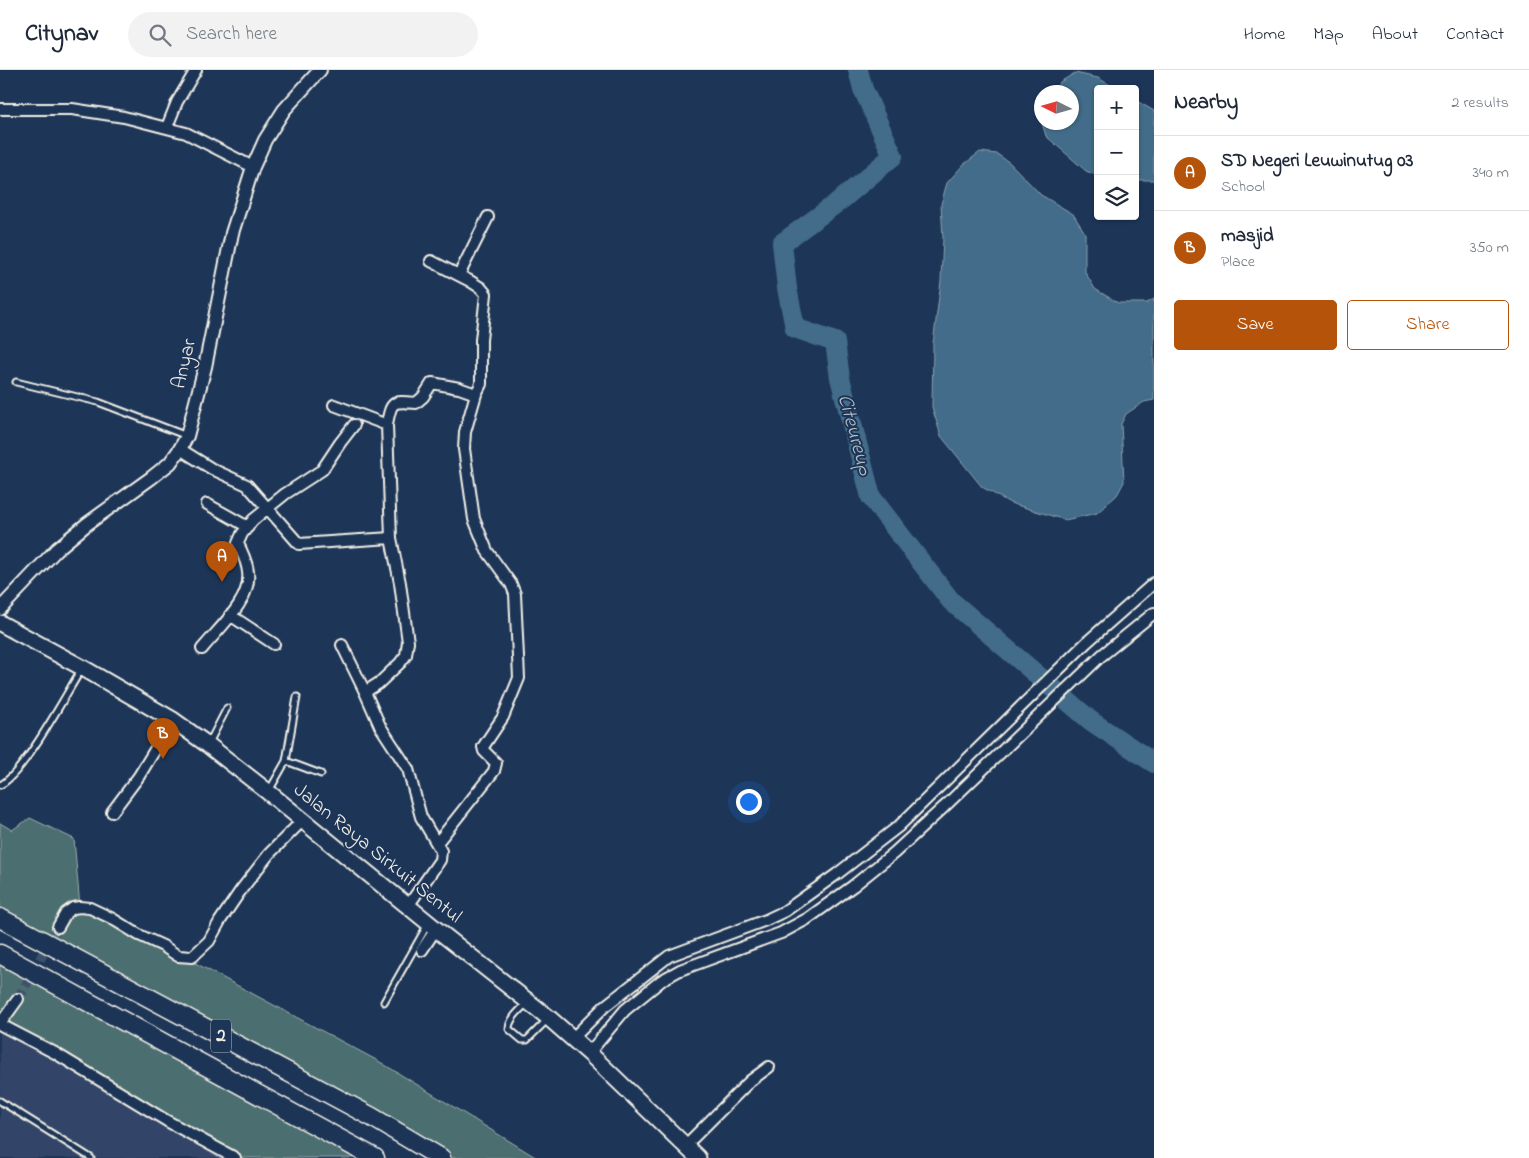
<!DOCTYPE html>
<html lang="en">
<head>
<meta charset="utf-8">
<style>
	body { margin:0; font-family:"Indie Flower",sans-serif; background:#f2f2f3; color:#1f2937 }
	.controls { position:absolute; right:15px; top:15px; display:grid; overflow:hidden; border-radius:5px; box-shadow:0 1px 4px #0004 }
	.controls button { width:45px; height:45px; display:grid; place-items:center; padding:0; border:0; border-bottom:1px solid #e0e1e3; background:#fff; color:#1f2937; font:25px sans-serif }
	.compass { position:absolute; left:1034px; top:15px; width:45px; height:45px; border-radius:50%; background:#fff; box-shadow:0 1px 4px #0004; rotate:275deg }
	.you { position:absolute; left:748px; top:731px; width:18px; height:18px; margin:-12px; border:4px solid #fff; border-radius:50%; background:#1a73e8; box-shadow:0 0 0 8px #1a73e833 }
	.badge { display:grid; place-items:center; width:32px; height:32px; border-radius:50%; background:#b45309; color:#fff; font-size:16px; font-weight:700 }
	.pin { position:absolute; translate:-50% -41px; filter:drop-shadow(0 1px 2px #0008) }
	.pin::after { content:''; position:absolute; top:26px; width:18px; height:15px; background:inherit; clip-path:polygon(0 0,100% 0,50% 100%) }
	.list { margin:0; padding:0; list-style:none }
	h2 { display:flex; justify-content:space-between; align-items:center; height:65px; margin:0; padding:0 20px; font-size:21px }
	h2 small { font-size:16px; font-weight:400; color:#747a83 }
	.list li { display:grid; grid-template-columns:32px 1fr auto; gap:15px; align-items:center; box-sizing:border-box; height:75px; padding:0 20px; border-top:1px solid #e0e1e3 }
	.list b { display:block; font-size:19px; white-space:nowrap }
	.list p { margin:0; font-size:16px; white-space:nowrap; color:#747a83 }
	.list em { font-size:16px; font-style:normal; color:#747a83 }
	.actions { display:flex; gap:10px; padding:15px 20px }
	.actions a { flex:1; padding:11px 0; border:1px solid #b45309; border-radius:5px; text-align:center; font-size:18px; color:#b45309 }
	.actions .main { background:#b45309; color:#fff }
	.icon { flex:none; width:28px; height:28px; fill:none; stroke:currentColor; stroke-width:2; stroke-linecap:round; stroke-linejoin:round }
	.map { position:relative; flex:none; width:1154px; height:1088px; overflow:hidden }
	header { display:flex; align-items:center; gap:30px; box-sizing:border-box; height:70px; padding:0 25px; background:#fff; border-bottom:1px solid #e0e1e3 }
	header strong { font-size:24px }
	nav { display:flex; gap:28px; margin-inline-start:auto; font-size:18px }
	.search { width:350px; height:45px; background:#f2f2f3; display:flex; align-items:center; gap:12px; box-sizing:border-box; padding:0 18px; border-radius:28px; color:#747a83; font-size:19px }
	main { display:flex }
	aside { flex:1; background:#fff }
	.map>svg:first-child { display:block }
	.built { fill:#314568 }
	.green { fill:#4c6e6f; stroke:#a0b0ac }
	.water { fill:#426c89; stroke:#89a1af }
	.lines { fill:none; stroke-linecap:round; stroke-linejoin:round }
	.river { stroke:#426c89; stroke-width:20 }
	.minor-tunnel { stroke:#3d516d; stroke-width:10; stroke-dasharray:10 5; stroke-linecap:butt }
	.service-casing { stroke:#f4f1e8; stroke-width:9 }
	.minor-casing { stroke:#f4f1e8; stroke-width:14 }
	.tertiary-casing { stroke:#f4f1e8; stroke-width:16 }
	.primary-casing { stroke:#f4f1e8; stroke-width:19 }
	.motorway-casing { stroke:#f4f1e8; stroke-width:21 }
	.service { stroke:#1d3557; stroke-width:5 }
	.minor { stroke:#1d3557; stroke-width:10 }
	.tertiary { stroke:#1d3557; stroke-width:12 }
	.primary { stroke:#1d3557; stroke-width:15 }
	.motorway { stroke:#1d3557; stroke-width:18 }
	.labels { text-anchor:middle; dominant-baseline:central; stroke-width:4; stroke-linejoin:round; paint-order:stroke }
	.shield { fill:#1d3557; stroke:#b4b9bc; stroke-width:1 }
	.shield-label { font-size:19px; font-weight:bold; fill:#f4f1e8 }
	.street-label { font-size:20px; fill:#f4f1e8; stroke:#1d3557 }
	.water-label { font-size:21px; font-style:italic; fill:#b6c2c7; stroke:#1d3557 }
</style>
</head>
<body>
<header>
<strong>Citynav</strong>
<div class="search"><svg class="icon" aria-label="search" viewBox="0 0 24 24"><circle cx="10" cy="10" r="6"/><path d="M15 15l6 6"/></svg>Search here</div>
<nav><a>Home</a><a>Map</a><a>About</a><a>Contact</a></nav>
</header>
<main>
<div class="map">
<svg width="1154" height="1088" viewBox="0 0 1154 1088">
	<rect width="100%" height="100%" fill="#1d3557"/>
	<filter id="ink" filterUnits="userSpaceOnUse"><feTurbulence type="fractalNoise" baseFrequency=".02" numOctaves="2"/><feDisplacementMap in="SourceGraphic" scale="10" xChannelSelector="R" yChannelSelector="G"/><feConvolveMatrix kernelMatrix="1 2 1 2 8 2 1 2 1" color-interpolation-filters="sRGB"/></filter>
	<g filter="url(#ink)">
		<path class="built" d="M0 952 233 1088H0Z"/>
		<path class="green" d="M30 748 74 769 80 837 184 887 380 992 537 1088H440L0 848V753L12 760Z
			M0 884 374 1088H231L0 954Z"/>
		<path class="water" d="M1075 3 1098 8 1117 19H1098V106L1086 101 1046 66 1042 53 1072 52V22H1052L1060 12Z
			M1135 30 1154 41V110H1135Z
			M980 82 997 84 1010 93 1041 125 1073 144 1085 163V202L1095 219 1118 233H1147L1154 229V330L1144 332 1126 344 1121 354 1124 412 1117 425 1097 443 1065 450 1010 433 982 417 941 366 932 337 933 274 941 211 943 168 941 134 947 113 963 95Z"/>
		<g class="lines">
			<path class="river" d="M858 0 863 19 893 86 841 130 782 173 787 218 795 258 835 272 840 308 871 427 951 531 1091 651 1154 693"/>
			<path class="minor-tunnel" d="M18 929 58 857"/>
			<defs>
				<path id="service" d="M16 312 98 332 187 366
					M209 673 227 638
					M286 691 321 704
					M0 715C23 705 66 624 81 600
					M269 721 286 691 297 627
					M384 932 428 854
					M527 933C520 940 509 949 509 959L522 970H527L547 950
					M0 1031 91 1088"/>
				<path id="minor" d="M0 39H72L124 47 186 63 253 97
					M167 57 177 32 196 0
					M431 191 470 211 481 218 486 224 481 270V314L476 324 465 362 464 379 474 449 487 481 511 514 515 524 519 608 503 647 483 677 484 681 496 693 494 701 437 773
					M459 205 488 147
					M334 335 387 355 391 468 400 513 408 572 406 585 400 593 379 613 365 622 380 656 408 699 421 747 441 781 440 790 408 836
					M387 355C391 330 393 331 416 333L423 327 432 313 459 318 476 324
					M180 379 212 399 247 415 299 474 391 468
					M207 434 248 457
					M230 545 274 574
					M342 575 365 622
					M202 579C219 558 252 530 248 502 247 491 242 483 238 473L242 464 253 450 285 424 322 400 340 373 354 355
					M112 742 139 706 173 650
					M58 857 66 843 73 838 80 837 90 838 111 848 139 865 163 876 178 886 192 887 209 871 220 851 241 820 269 784 303 750
					M422 880 436 859
					M0 954 18 929
					M1 955 55 983 167 1051 235 1088
					M572 969 605 936 669 886 766 850 785 841 837 804 899 756 1087 572 1154 513
					M589 983 625 940 662 910 680 900 781 863 807 849 853 816 894 783 944 737 1101 586 1154 543
					M685 1076 750 1011 769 997"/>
				<path id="tertiary" d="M0 539 57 479 87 454 151 408 170 393 180 379 187 366 205 297 232 163 253 97 265 70 284 40 320 0"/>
				<path id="primary" d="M0 553 83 598 173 650 208 675 268 722 436 859 549 948 589 983 698 1088"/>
				<path id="motorway" d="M0 848 372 1047 441 1088
					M0 884 375 1088"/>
			</defs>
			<use href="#service" class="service-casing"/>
			<use href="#minor" class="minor-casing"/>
			<use href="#tertiary" class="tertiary-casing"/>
			<use href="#primary" class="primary-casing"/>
			<use href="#motorway" class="motorway-casing"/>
			<use href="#service" class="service"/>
			<use href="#minor" class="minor"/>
			<use href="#tertiary" class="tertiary"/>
			<use href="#primary" class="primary"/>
			<use href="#motorway" class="motorway"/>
		</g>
	</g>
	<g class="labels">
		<rect class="shield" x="211" y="949.5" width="20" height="33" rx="4"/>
		<g class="shield-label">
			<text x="221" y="966">2</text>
		</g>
		<g class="street-label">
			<text transform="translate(185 294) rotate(-77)">Anyar</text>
			<text transform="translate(377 784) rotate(39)">Jalan Raya Sirkuit Sentul</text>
		</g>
		<g class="water-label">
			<text transform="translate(854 365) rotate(75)">Citeureup</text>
		</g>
	</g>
</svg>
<div class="controls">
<button>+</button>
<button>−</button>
<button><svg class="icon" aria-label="layers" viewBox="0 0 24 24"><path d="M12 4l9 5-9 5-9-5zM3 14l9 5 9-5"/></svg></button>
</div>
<svg class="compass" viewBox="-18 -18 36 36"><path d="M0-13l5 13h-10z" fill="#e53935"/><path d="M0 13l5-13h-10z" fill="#747a83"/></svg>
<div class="you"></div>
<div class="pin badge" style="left:222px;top:512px">A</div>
<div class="pin badge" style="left:163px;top:689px">B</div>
</div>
<aside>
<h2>Nearby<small>2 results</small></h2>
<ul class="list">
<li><span class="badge">A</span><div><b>SD Negeri Leuwinutug 03</b><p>School</p></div><em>340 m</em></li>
<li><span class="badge">B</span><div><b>masjid</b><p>Place</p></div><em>350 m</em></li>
</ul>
<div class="actions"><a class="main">Save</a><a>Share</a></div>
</aside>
</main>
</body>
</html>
